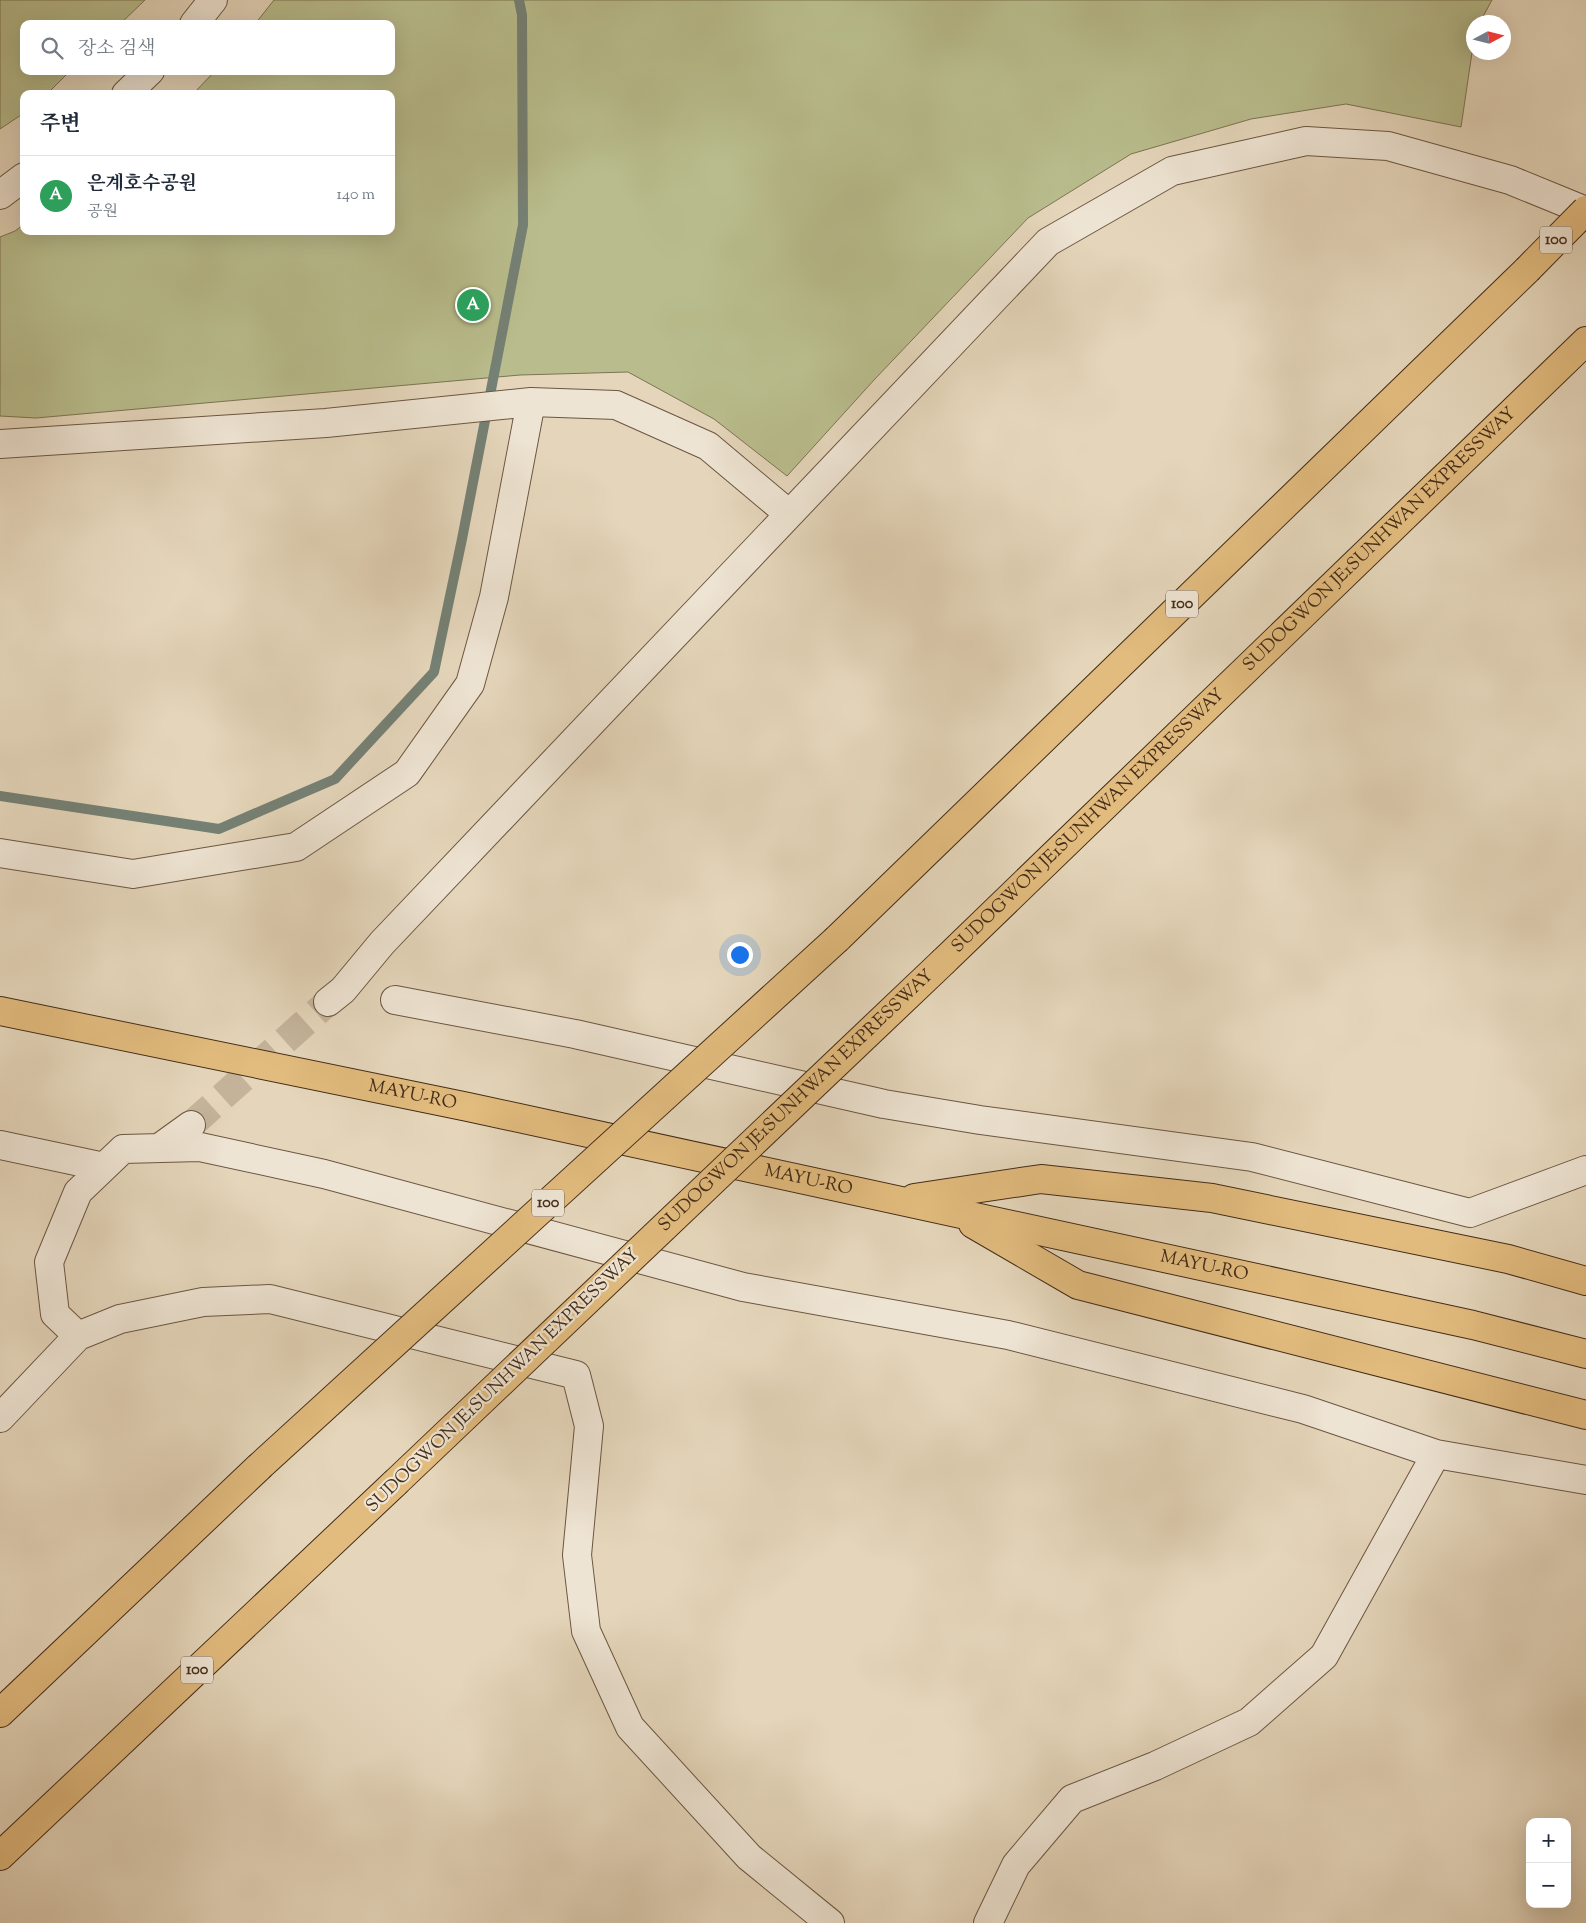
<!DOCTYPE html>
<html lang="ko">
<head>
<meta charset="utf-8">
<style>
	body { margin:0; font-family:"Sorts Mill Goudy","Noto Serif KR",serif; background:#f6f6f7; color:#1f2937 }
	.controls { position:absolute; right:15px; bottom:15px; display:grid; overflow:hidden; border-radius:10px; box-shadow:0 5px 20px #0002 }
	.controls button { width:45px; height:45px; display:grid; place-items:center; padding:0; border:0; border-bottom:1px solid #e0e1e3; background:#fff; color:#1f2937; font:25px sans-serif }
	.compass { position:absolute; left:1466px; top:15px; width:45px; height:45px; border-radius:50%; background:#fff; box-shadow:0 5px 20px #0002; rotate:83deg }
	.you { position:absolute; left:739px; top:954px; width:18px; height:18px; margin:-12px; border:4px solid #fff; border-radius:50%; background:#1a73e8; box-shadow:0 0 0 8px #1a73e833 }
	.badge { display:grid; place-items:center; width:32px; height:32px; border-radius:50%; background:#111827; color:#fff; font-size:16px; font-weight:700 }
	.pin { position:absolute; translate:-50% -50%; border:2px solid #fff; box-shadow:0 1px 5px #0006 }
	.list { margin:0; padding:0; list-style:none }
	h2 { display:flex; justify-content:space-between; align-items:center; height:65px; margin:0; padding:0 20px; font-size:21px }
	h2 small { font-size:16px; font-weight:400; color:#747a83 }
	.list li { display:grid; grid-template-columns:32px 1fr auto; gap:15px; align-items:center; box-sizing:border-box; height:80px; padding:0 20px; border-top:1px solid #e0e1e3 }
	.list b { display:block; font-size:19px; white-space:nowrap }
	.list p { margin:0; font-size:16px; white-space:nowrap; color:#747a83 }
	.list em { font-size:16px; font-style:normal; color:#747a83 }
	.icon { flex:none; width:28px; height:28px; fill:none; stroke:currentColor; stroke-width:2; stroke-linecap:round; stroke-linejoin:round }
	.map { position:relative; flex:none; width:1586px; height:1923px; overflow:hidden }
	.search { position:absolute; background:#fff; box-shadow:0 5px 20px #0002; left:20px; top:20px; width:375px; height:55px; display:flex; align-items:center; gap:12px; box-sizing:border-box; padding:0 18px; border-radius:10px; color:#747a83; font-size:19px }
	.panel { position:absolute; background:#fff; box-shadow:0 5px 20px #0002; left:20px; top:90px; width:375px; height:145px; border-radius:10px }
	.map>svg:first-child { display:block }
	.green { fill:#b9bd8d; stroke:#7e7453 }
	.lines { fill:none; stroke-linecap:round; stroke-linejoin:round }
	.stream { stroke:#758175; stroke-width:10 }
	.minor-tunnel { stroke:#c5b49b; stroke-width:28; stroke-dasharray:28 14; stroke-linecap:butt }
	.minor-casing { stroke:#6c5642; stroke-width:30 }
	.major-casing { stroke:#442c19; stroke-width:30 }
	.highway-casing { stroke:#442c19; stroke-width:30 }
	.minor { stroke:#eee4d3; stroke-width:28 }
	.major { stroke:#e2bb7e; stroke-width:28 }
	.highway { stroke:#e2bb7e; stroke-width:28 }
	.highway-bridge-casing { stroke:#442c19; stroke-width:30; stroke-linecap:butt }
	.highway-bridge { stroke:#e2bb7e; stroke-width:28 }
	.labels { text-anchor:middle; dominant-baseline:central; stroke-width:4.5; stroke-linejoin:round; paint-order:stroke }
	.shield { fill:#eee4d3; stroke:#776351; stroke-width:1 }
	.shield-label { font-size:16px; font-weight:bold; fill:#442c19 }
	.street-label { font-size:18px; fill:#442c19; stroke:#eee4d3 }
</style>
</head>
<body>
<div class="map">
<svg width="1586" height="1923" viewBox="0 0 1586 1923">
	<rect width="100%" height="100%" fill="#e5d6bb"/>
	<filter id="stains"><feTurbulence type="fractalNoise" baseFrequency=".004" numOctaves="4"/><feColorMatrix values="0 0 0 0 .2 0 0 0 0 .09 0 0 0 0 .02 0 0 0 .5 -.17"/></filter>
	<radialGradient id="worn" r=".72"><stop offset=".6" stop-color="#630" stop-opacity="0"/><stop offset="1" stop-color="#630" stop-opacity=".3"/></radialGradient>
	<path class="green" d="M0 0H145L120 24H24V71H70L47 94H24V113L0 129Z
		M274 0H1492L1480 22H1474L1473 46 1461 127 1346 104 1251 119 1131 154 1028 218 874 380 787 476 714 419 628 372 520 375 36 418 0 416V237L15 231 24 224V231H391V94H193L215 71H391V24H255Z"/>
	<g class="lines">
		<path class="stream" d="M0 796 219 829 335 779 434 672 462 539 523 225 522 15 519 0"/>
		<path class="minor-tunnel" d="M191 1125 328 1002"/>
		<defs>
			<path id="minor" d="M194 24 213 0
				M126 94 150 71
				M0 195 24 177
				M0 444 326 423 531 402 616 405 708 446 789 514
				M0 853 133 874 296 847 407 773 470 684 494 597 531 402
				M395 1000 575 1034 884 1104 980 1120 1252 1157 1470 1213 1586 1170
				M328 1002 343 990 382 943 1048 242 1172 171 1306 141 1388 146 1510 180 1586 211
				M0 1145 104 1167
				M159 1148 191 1125
				M78 1336 55 1314 49 1262 78 1192 123 1149 200 1147 324 1174 743 1287 1008 1335 1303 1409 1436 1454 1586 1480
				M0 1418 78 1336 120 1319 203 1302 270 1299 576 1375 589 1426 577 1555 586 1631 630 1727 749 1857 830 1923
				M988 1923 1016 1865 1072 1799 1155 1766 1249 1722 1324 1656 1436 1454"/>
			<g id="major">
				<path id="s1" d="M0 1011 468 1107 1473 1325 1586 1354"/>
				<path d="M914 1198 1041 1179 1212 1198 1508 1259 1586 1281"/>
				<path d="M973 1224 1078 1285 1586 1415"/>
			</g>
			<g id="highway">
				<path d="M837 939 1527 270"/>
				<path id="s2" d="M944 961 1586 341"/>
				<path d="M0 1713 259 1467"/>
				<path d="M0 1856 395 1483"/>
			</g>
		</defs>
		<use href="#minor" class="minor-casing"/>
		<use href="#major" class="major-casing"/>
		<use href="#highway" class="highway-casing"/>
		<use href="#minor" class="minor"/>
		<use href="#major" class="major"/>
		<use href="#highway" class="highway"/>
		<defs>
			<g id="highway-bridge">
				<path d="M1527 270 1586 210"/>
				<path d="M259 1467 837 939"/>
				<path id="s3" d="M395 1483 944 961"/>
			</g>
		</defs>
		<use href="#highway-bridge" class="highway-bridge-casing"/>
		<use href="#highway-bridge" class="highway-bridge"/>
	</g>
	<g class="labels">
		<g class="shield">
			<rect x="1540" y="226.5" width="32" height="27" rx="4"/>
			<rect x="1166" y="590.5" width="32" height="27" rx="4"/>
			<rect x="532" y="1189.5" width="32" height="27" rx="4"/>
			<rect x="181" y="1656.5" width="32" height="27" rx="4"/>
		</g>
		<g class="shield-label">
			<text x="1556" y="240">100</text>
			<text x="1182" y="604">100</text>
			<text x="548" y="1203">100</text>
			<text x="197" y="1670">100</text>
		</g>
		<g class="street-label">
			<text stroke="none"><textPath href="#s2" startOffset="606">SUDOGWON JE1SUNHWAN EXPRESSWAY</textPath></text>
			<text stroke="none"><textPath href="#s2" startOffset="201">SUDOGWON JE1SUNHWAN EXPRESSWAY</textPath></text>
			<text stroke="none"><textPath href="#s1" startOffset="421">MAYU-RO</textPath></text>
			<text stroke="none"><textPath href="#s3" startOffset="554">SUDOGWON JE1SUNHWAN EXPRESSWAY</textPath></text>
			<text stroke="none"><textPath href="#s1" startOffset="826">MAYU-RO</textPath></text>
			<text stroke="none"><textPath href="#s1" startOffset="1231">MAYU-RO</textPath></text>
			<text transform="translate(503 1381) rotate(-44)">SUDOGWON JE1SUNHWAN EXPRESSWAY</text>
		</g>
	</g>
	<rect width="100%" height="100%" filter="url(#stains)"/>
	<rect width="100%" height="100%" fill="url(#worn)"/>
</svg>
<div class="controls">
<button>+</button>
<button>−</button>
</div>
<svg class="compass" viewBox="-18 -18 36 36"><path d="M0-13l5 13h-10z" fill="#e53935"/><path d="M0 13l5-13h-10z" fill="#747a83"/></svg>
<div class="you"></div>
<div class="pin badge" style="left:473px;top:305px;background:#2e9e5b">A</div>
<div class="search"><svg class="icon" aria-label="search" viewBox="0 0 24 24"><circle cx="10" cy="10" r="6"/><path d="M15 15l6 6"/></svg>장소 검색</div>
<section class="panel">
<h2>주변<small></small></h2>
<ul class="list">
<li><span class="badge" style="background:#2e9e5b">A</span><div><b>은계호수공원</b><p>공원</p></div><em>140 m</em></li>
</ul>
</section>
</div>
</body>
</html>
